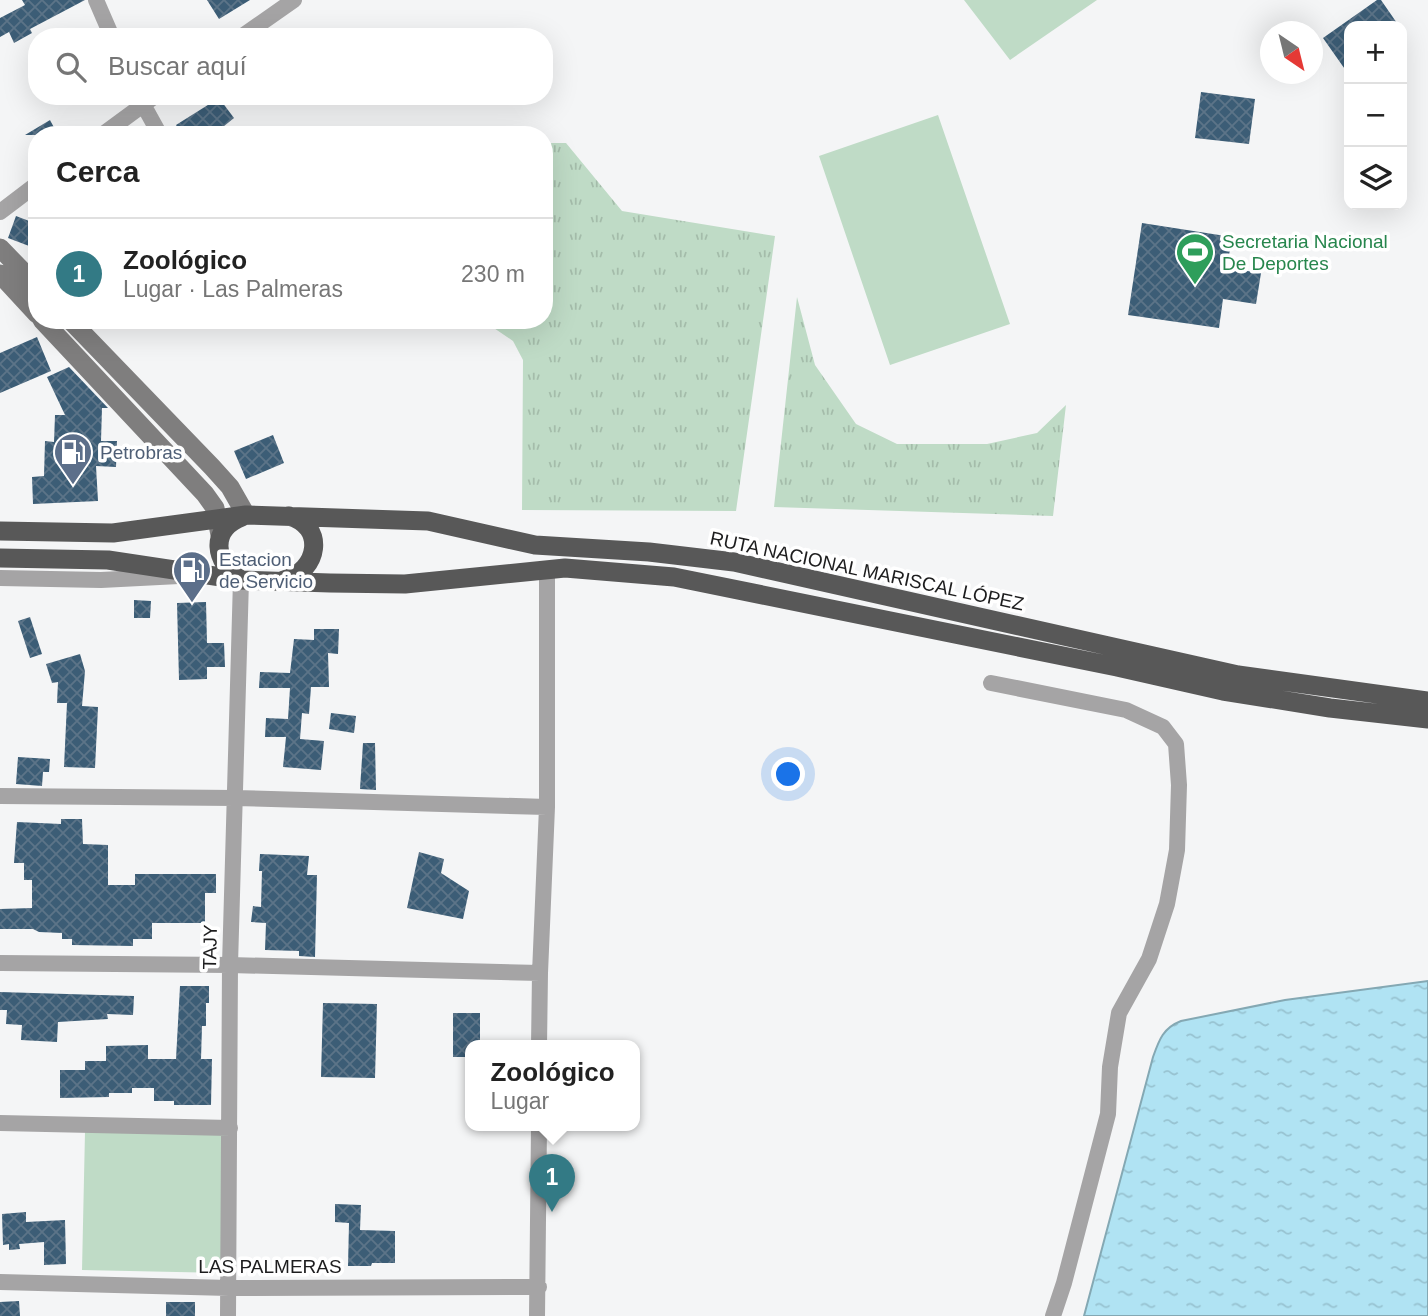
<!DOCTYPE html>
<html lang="es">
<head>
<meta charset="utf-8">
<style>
	body { margin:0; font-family:Helvetica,sans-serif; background:#f6f6f6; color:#222 }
	.controls { position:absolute; right:21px; top:21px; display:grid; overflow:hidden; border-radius:14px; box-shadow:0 7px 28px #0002 }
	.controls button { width:63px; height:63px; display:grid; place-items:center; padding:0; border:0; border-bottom:2px solid #e0e0e0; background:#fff; color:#222; font:35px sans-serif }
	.compass { position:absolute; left:1260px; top:21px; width:63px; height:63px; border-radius:50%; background:#fff; box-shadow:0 7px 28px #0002; rotate:145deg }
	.you { position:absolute; left:789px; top:775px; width:24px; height:24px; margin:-18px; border:5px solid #fff; border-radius:50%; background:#1a73e8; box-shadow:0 0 0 10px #1a73e833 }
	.badge { display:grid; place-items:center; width:46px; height:46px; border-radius:50%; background:#337a85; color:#fff; font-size:23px; font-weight:700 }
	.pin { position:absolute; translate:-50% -58px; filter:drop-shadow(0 2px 4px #0008) }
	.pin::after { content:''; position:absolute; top:37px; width:24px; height:21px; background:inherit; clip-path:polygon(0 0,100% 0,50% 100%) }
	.popup { position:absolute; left:465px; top:1040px; width:175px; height:91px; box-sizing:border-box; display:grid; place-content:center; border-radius:14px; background:#fff; filter:drop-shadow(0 2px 5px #0005); font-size:23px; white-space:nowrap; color:#767676 }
	.popup b { font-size:26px; color:#222 }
	.popup::after { content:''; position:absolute; left:50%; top:100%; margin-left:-14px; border:14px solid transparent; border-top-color:#fff }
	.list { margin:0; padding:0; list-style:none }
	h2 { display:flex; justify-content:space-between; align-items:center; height:91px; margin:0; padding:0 28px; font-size:30px }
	h2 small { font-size:23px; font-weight:400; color:#767676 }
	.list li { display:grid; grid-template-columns:46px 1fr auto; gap:21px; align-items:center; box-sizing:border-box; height:112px; padding:0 28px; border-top:2px solid #e0e0e0 }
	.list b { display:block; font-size:26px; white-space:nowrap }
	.list p { margin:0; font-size:23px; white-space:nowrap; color:#767676 }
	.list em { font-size:23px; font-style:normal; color:#767676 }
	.icon { flex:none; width:38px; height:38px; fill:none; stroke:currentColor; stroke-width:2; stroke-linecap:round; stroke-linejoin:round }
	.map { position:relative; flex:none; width:1428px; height:1316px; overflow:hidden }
	.search { position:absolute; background:#fff; box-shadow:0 7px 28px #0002; left:28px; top:28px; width:525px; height:77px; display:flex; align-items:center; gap:18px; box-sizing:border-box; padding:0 24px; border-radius:28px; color:#767676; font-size:26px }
	.panel { position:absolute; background:#fff; box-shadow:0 7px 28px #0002; left:28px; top:126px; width:525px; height:203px; border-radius:28px }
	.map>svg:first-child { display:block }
	.grass { fill:url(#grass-tufts) }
	.park { fill:#bfdbc6 }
	.water { fill:url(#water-ripples); stroke:#84a8b3; stroke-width:2 }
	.building { fill:url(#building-cross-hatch) }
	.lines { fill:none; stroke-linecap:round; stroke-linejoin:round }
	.minor { stroke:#a5a4a5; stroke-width:16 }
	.secondary { stroke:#7f7e7e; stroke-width:19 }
	.trunk { stroke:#585858; stroke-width:19 }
	.labels { text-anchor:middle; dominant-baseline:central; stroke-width:7; stroke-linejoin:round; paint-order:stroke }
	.leisure-label { font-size:19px; fill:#27864d; stroke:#fff; text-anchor:start }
	.service-label { font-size:19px; fill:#4e5e75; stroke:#fff; text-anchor:start }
	.street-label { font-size:19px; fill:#1d1d1e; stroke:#fff }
</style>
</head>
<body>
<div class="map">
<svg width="1428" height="1316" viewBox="0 0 1428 1316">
	<defs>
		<pattern id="grass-tufts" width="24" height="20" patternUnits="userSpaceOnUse" patternTransform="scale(1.75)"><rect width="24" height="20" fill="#bfdbc6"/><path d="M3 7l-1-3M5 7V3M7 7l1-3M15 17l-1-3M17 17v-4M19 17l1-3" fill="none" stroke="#a4bcaa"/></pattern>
		<pattern id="water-ripples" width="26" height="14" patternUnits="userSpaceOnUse" patternTransform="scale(1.75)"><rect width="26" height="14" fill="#b0e3f3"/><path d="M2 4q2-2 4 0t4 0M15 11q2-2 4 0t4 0" fill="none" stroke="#97c2d0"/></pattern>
		<pattern id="building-cross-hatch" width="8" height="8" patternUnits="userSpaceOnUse" patternTransform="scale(1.75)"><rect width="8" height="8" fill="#3c5d76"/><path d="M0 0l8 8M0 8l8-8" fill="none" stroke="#5c7488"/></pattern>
	</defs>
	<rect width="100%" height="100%" fill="#f4f5f6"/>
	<path class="grass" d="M544 143H566L622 211 775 236 736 511 522 510 523 360 513 341 488 324 376 323 372 320H544Z
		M797 297 815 365 856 424 897 444H987L1037 433 1066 405 1053 516 774 507Z"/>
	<path class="park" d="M964 0H1097L1010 60Z
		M938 115 1010 324 890 365 819 156Z
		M85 1132 227 1133 224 1273 82 1270Z"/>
	<path class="water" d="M1428 981V1316H1084L1153 1057C1159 1040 1163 1028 1181 1021L1285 1000Z"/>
	<path class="building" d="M22 0H85L30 29 32 33 14 43 9 32 0 37V18L25 5Z
		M207 0H250L219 19Z
		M1377 0H1381L1399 26H1349V75L1323 38Z
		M1201 92 1255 99 1249 144 1195 138Z
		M219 98 234 118 213 135H182L176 125Z
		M50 120 58 135H25Z
		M16 216 37 224V249L8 238Z
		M1142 223 1232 237 1227 268 1261 273 1256 304 1223 299 1219 328 1128 315Z
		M37 337 51 371 0 393V353Z
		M69 367 108 408H102L101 441H117L116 467 96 466 98 501 33 504 32 477 44 476 45 441 54 442 55 415H65L47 377Z
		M273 435 284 463 246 479 234 451Z
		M134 600 151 601 150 618H134Z
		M206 602 207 643H224L225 667H207V679L179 680 177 603Z
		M30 617 42 654 30 658 18 621Z
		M314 629H339L338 654 328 653 329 687H311L309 714 302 713 300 739 324 741 321 770 283 767 286 737H265L266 718 288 719 290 688H259L260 672 290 673 294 639 314 640Z
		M80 654 85 671 82 706 98 707 95 768 64 767 67 703H57L58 682 52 683 46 664Z
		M331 713 356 716 354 733 329 729Z
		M363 743H375L376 790 360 789Z
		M18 757 50 759 49 772H43L42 786 16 784Z
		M61 819H82L83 844 108 845V885H135V874H216V893H205V923H152V939H133V946L72 945V939H62V933L39 932 33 929H0V909L32 908V880H24V863H14L17 822 61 824Z
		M419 852 444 859 441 873 469 891 463 919 407 908Z
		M260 854 309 856 307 875H317L315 957 299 956V951L265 950 266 923 251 922 253 906 261 907 262 871H259Z
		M180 986H209V1003H206V1026H202L201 1059H212L211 1105H174V1101H154V1088H132V1093H109V1097L60 1098V1070H85V1061H106V1046L148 1045V1059H176Z
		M0 992 134 996 133 1015 107 1014 108 1019 58 1022 57 1042 21 1040 22 1025 6 1024 7 1010H0Z
		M323 1003 377 1004 375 1078 321 1077Z
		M453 1013H480V1046H470V1057H453Z
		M335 1204 361 1205 360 1230 395 1231V1263H372L371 1266H348L349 1223 335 1222Z
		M26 1212V1222L65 1220 66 1264 44 1265V1242L19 1244 20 1249 9 1250V1244L3 1245 2 1214Z
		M19 1301 20 1316H0V1302Z
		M166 1302H195V1316H166Z"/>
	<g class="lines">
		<path class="minor" d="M96 0 112 37
			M241 37 294 0
			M139 97 160 135
			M102 135 155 96
			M0 212 37 184
			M0 578 101 580 179 576
			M991 683 1126 710 1163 727 1176 744 1179 785 1177 850 1167 904 1149 959 1119 1013 1110 1067 1108 1114 1064 1283 1053 1316
			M0 796 235 798 547 807
			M0 963 230 965 540 973
			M539 1046 540 973 547 807V570
			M0 1123 230 1128
			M0 1282 229 1288 539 1287
			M228 1316 230 965 241 580
			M537 1316 539 1126"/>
		<path class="secondary" d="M0 248 37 286
			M0 274 37 314
			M42 320 205 494 215 508 220 535
			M70 320 212 467 230 487 246 515"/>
		<path class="trunk" d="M0 531 113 533 246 515 428 521 535 545 649 552 734 562 1238 675 1428 701
			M0 558 108 560 241 580 330 583 405 584 565 568 674 577 1117 667 1223 691 1330 708 1428 719
			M241 580C214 562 209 530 242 517
			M284 580C319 571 326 526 289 516"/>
	</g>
	<defs>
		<symbol id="stadium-pin" viewBox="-11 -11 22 30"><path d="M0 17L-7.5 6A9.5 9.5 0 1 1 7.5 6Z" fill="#2e9e5b" stroke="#fff"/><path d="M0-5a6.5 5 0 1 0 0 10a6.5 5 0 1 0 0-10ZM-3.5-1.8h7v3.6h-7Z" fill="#fff"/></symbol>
		<symbol id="fuel-pin" viewBox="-11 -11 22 30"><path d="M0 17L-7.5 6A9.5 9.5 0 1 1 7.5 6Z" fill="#5c6f8a" stroke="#fff"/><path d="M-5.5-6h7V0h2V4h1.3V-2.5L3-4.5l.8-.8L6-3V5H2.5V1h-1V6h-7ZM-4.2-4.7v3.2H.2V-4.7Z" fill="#fff"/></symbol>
	</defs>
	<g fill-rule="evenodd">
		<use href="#stadium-pin" x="1173" y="230" width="44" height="60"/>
		<use href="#fuel-pin" x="51" y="430" width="44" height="60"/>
		<use href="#fuel-pin" x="170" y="548" width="44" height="60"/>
	</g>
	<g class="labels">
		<g class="leisure-label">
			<text x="1222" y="241">Secretaria Nacional<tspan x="1222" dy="22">De Deportes</tspan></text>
		</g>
		<g class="service-label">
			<text x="100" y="452">Petrobras</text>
			<text x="219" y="559">Estacion<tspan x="219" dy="22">de Servicio</tspan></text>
		</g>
		<g class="street-label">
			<text transform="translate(867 571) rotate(12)">RUTA NACIONAL MARISCAL LÓPEZ</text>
			<text transform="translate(210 947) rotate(-89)">TAJY</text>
			<text x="270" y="1266">LAS PALMERAS</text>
		</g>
	</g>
</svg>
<div class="controls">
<button>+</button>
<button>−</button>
<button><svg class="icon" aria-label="layers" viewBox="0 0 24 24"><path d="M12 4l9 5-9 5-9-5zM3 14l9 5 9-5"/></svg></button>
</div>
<svg class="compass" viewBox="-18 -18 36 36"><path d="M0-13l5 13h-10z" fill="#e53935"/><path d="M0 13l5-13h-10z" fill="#767676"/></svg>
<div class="you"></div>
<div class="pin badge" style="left:552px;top:1212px">1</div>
<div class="popup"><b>Zoológico</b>Lugar</div>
<div class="search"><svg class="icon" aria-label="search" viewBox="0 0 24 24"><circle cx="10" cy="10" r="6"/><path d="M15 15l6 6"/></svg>Buscar aquí</div>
<section class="panel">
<h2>Cerca<small></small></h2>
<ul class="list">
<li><span class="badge">1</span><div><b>Zoológico</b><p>Lugar · Las Palmeras</p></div><em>230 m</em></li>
</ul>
</section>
</div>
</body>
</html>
